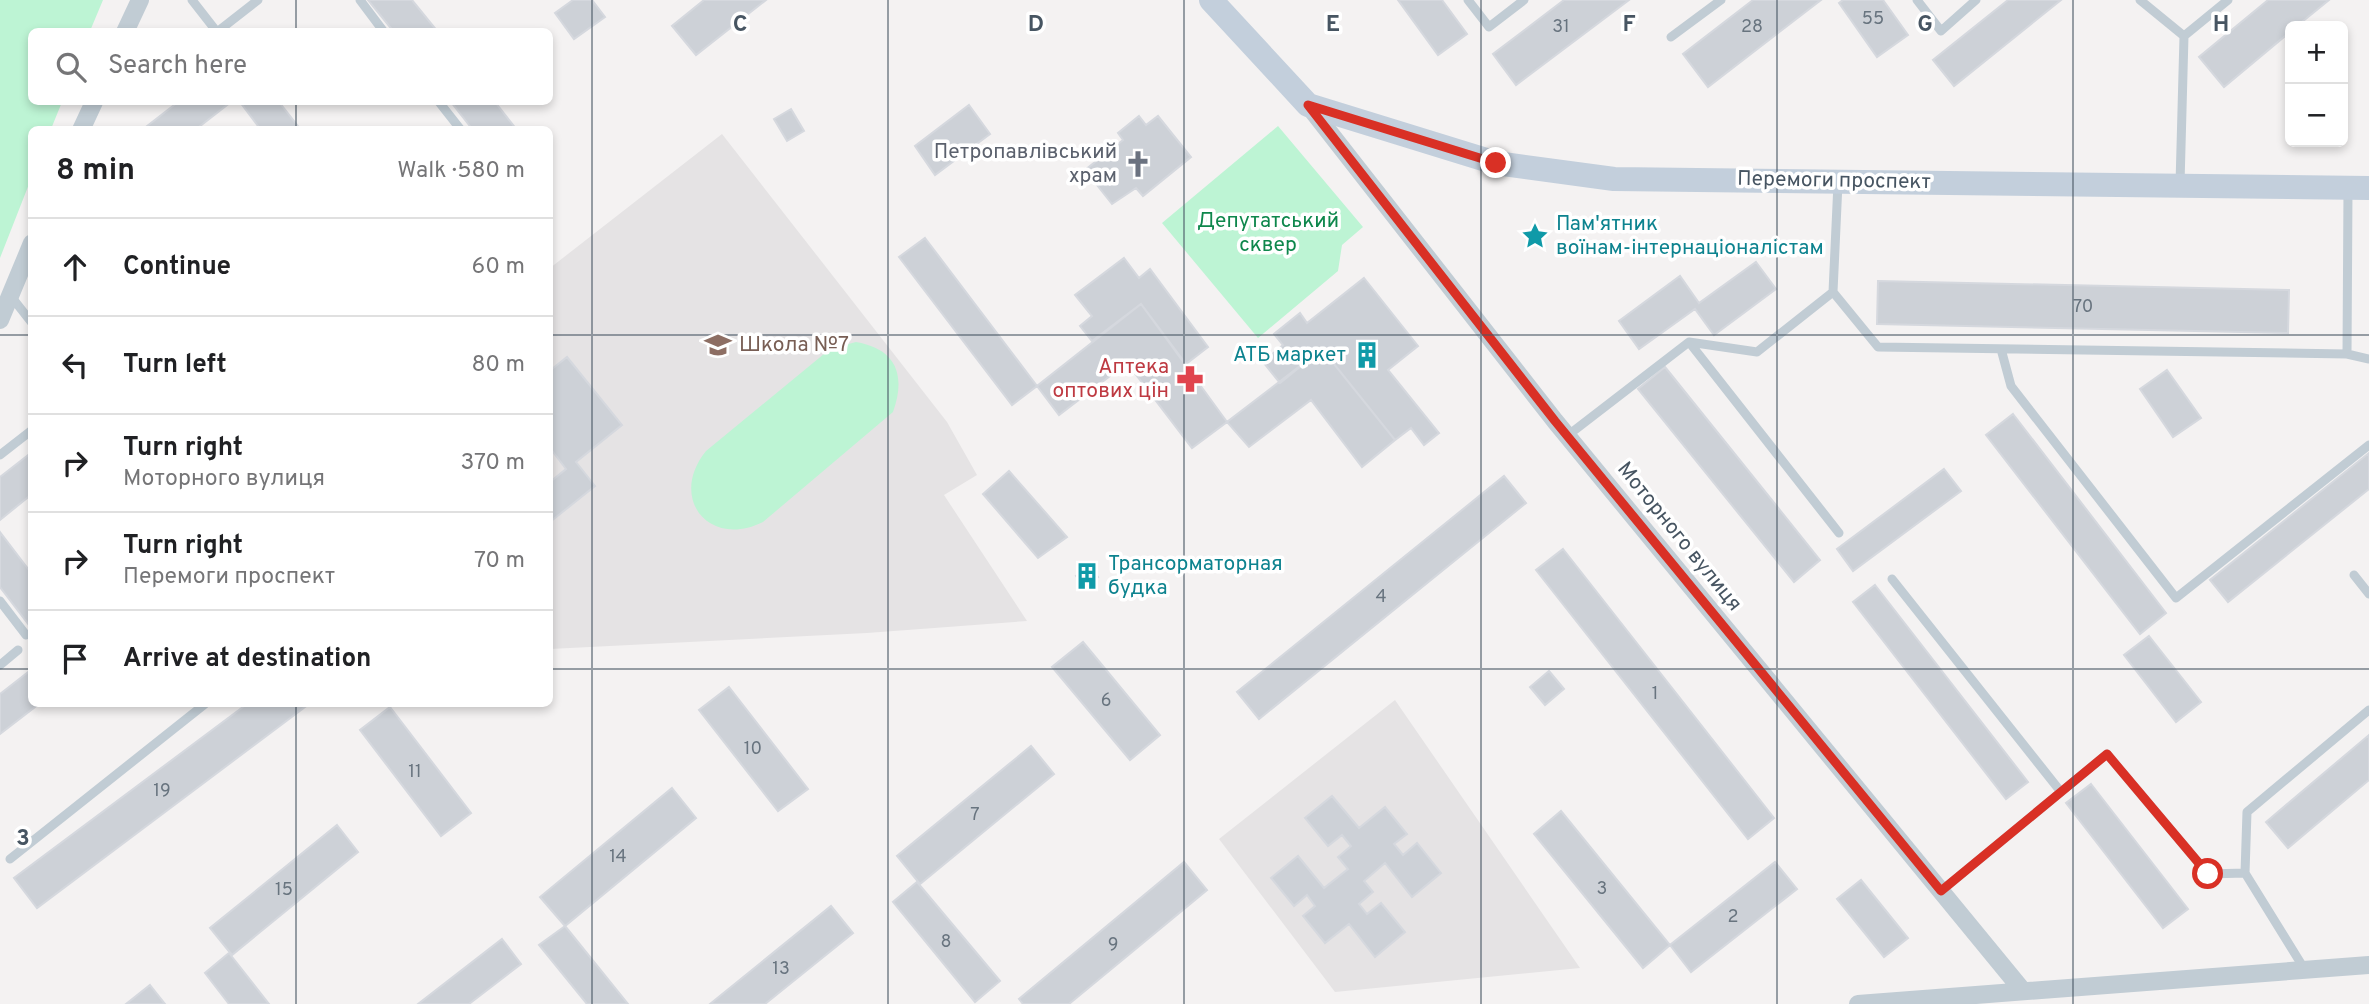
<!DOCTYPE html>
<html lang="en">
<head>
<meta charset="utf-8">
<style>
	body { margin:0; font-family:Overpass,sans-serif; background:#f6f6f6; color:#202124 }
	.controls { position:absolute; right:21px; top:21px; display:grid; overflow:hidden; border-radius:10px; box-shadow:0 4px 10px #0003 }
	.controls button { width:63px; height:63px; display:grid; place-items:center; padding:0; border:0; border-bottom:2px solid #e0e0e0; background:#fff; color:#202124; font:35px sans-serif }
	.stop { position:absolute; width:21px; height:21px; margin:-16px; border:5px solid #d93025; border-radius:50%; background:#fff }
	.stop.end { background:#d93025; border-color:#fff; box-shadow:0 2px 7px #0008 }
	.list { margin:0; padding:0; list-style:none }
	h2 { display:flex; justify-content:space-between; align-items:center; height:91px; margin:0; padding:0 28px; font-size:30px }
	h2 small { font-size:23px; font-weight:400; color:#757577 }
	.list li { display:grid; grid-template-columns:46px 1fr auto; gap:21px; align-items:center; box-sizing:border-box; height:98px; padding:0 28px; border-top:2px solid #e0e0e0 }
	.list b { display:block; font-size:26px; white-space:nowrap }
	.list p { margin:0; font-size:23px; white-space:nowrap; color:#757577 }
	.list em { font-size:23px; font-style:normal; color:#757577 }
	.icon { flex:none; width:38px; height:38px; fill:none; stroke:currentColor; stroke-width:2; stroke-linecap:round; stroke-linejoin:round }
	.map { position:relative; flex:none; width:2369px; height:1004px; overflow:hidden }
	.search { position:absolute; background:#fff; box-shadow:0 4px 10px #0003; left:28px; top:28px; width:525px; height:77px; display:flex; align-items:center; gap:18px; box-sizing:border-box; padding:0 24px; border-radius:10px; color:#757577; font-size:26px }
	.panel { position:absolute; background:#fff; box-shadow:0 4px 10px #0003; left:28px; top:126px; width:525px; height:581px; border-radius:10px }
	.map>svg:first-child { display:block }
	.education { fill:#e5e3e4 }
	.green { fill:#bdf4d4 }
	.building { fill:#cdd1d7; stroke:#d5d8de; stroke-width:2 }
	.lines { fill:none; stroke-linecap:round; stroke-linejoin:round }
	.lane { stroke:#c1ccd4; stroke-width:9 }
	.street { stroke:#c1ccd4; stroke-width:18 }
	.secondary { stroke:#c3cfdc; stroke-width:24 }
	.route { stroke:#d93025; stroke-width:9 }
	.grid { fill:none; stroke:#475562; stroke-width:2; stroke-opacity:0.55 }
	.labels { text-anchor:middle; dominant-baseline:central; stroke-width:7; stroke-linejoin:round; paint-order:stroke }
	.number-label { font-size:18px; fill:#68747f }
	.worship-label { font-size:21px; fill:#5b616d; stroke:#fff; text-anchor:end }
	.street-label { font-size:21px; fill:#475562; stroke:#fff }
	.park-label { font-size:21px; fill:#0e874c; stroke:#fff }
	.culture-label { font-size:21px; fill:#0d838f; stroke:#fff; text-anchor:start }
	.education-label { font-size:21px; fill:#785e54; stroke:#fff; text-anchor:start }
	.health-label { font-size:21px; fill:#be3a42; stroke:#fff; text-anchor:end }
	.grid-label { font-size:23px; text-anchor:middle; font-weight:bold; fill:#475562; stroke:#fff; stroke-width:7; stroke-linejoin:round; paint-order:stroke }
</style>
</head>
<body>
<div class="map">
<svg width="2369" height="1004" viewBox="0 0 2369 1004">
	<rect width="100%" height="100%" fill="#f4f2f2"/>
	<path class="education" d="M722 134 947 422 977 475 944 495 1027 621 867 633 550 649V268Z
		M1395 700 1580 968 1335 992 1219 839Z"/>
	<path class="green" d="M0 0H103L90 31 32 32V102H62L51 129 32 130 31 179 0 258Z
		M1278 126 1363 227 1342 245 1338 271 1258 338 1162 223Z
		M856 342C897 349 906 376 893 412L763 522C709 549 668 498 706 451L830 349Z"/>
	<path class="building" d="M368 0H412L438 32H394Z
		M573 0H592L605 17 574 39 555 13Z
		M704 0H766L696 55 672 26Z
		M1398 0H1442L1467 34 1438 55Z
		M1564 0H1629L1516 85 1493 54Z
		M1753 0H1821L1708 87 1683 54Z
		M1843 0H1883L1908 35 1877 57 1839 3Z
		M2008 0H2061L1954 86 1933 60Z
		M2268 0H2329L2297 26H2290V32L2224 87 2199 57Z
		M178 102H231L195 130H142Z
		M240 102H279L301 130H261Z
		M451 102H495L517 130H473Z
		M969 105 990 134 935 175 915 146Z
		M791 109 804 131 787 141 774 119Z
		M1139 116 1146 125 1158 116 1191 157 1143 196 1136 188 1112 204 1085 170 1123 140 1118 133Z
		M925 238 1037 386 1012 405 899 257Z
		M1124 258 1139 278 1150 269 1208 347 1186 364 1141 304 1092 341 1080 326 1092 316 1075 295Z
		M1756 262 1776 289 1714 335 1695 309 1639 349 1619 321 1680 276 1699 303Z
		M1364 278 1418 346 1388 370 1439 433 1424 445 1411 428 1395 440 1322 349 1280 383 1263 362 1283 345 1274 334 1300 313 1307 323Z
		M1878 281 2289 290 2288 333 1877 324Z
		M1141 304 1227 422 1192 448 1127 363 1059 415 1037 386Z
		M1322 349 1395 440 1362 467 1311 400 1249 447 1227 422Z
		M567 357 622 425 576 462 595 486 550 522V482L566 469 550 448V367L552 369Z
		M1665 367 1820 560 1794 582 1638 389Z
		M2167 370 2201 418 2173 437 2140 389Z
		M2013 414 2166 613 2140 634 1986 435Z
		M32 452V494L0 520V477Z
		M2369 453V489L2228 602 2210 580Z
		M1944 469 1961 491 1853 571 1837 549Z
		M1009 471 1067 537 1038 558 983 494Z
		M1504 476 1526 503 1259 719 1237 692Z
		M0 532 32 574V629L0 587Z
		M1563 549 1774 818 1748 839 1536 570Z
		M1089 565 1098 577 1085 587 1076 576Z
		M1875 585 2028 782 2006 799 1853 602Z
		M2149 636 2201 702 2176 722 2124 655Z
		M1083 642 1160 735 1130 760 1052 667Z
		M32 669V704H39L0 734V694Z
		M1549 671 1564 689 1545 705 1530 687Z
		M729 687 808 789 778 811 699 710Z
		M247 704H309L37 908 14 878Z
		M390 707 471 813 441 836 360 730Z
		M2369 735V780L2288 848 2266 822Z
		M1031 746 1054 774 920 884 897 856Z
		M2091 784 2188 909 2163 928 2066 803Z
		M672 788 696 818 565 926 540 897Z
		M1332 796 1359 828 1385 807 1407 834 1394 844 1403 855 1417 843 1441 873 1412 897 1385 863 1364 881 1373 892 1359 904 1367 914 1381 903 1405 932 1375 957 1349 924 1325 943 1303 916 1315 906 1307 895 1294 906 1271 878 1298 856 1324 888 1348 869 1338 857 1351 846 1342 835 1328 846 1305 818Z
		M1561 811 1670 945 1643 968 1534 834Z
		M337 825 358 852 232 955 210 928Z
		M1184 862 1207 890 1069 1004H1023L1019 999Z
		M1775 862 1797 889 1691 972 1670 945Z
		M1861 880 1908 938 1884 957 1837 899Z
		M917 882 1000 981 975 1002 893 902Z
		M831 906 853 933 765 1004H710Z
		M565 926 628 1004H587L539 945Z
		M502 939 521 964 469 1004H418Z
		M229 953 269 1004H229L205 973Z
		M150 985 165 1004H126Z"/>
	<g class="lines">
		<path class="lane" d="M192 0 217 32
			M360 0 384 32
			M1468 0 1489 27 1524 0
			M1917 0 1941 31 1976 0
			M2140 0 2184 36 2180 184
			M217 32 258 0
			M2184 36 2228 0
			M1671 37 1721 0
			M439 102 461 130
			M1833 292 1878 347 2347 354 2348 189
			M10 295 32 323
			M1689 342 1839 533
			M2001 349 2011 386 2176 598 2369 445
			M2347 354 2369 359
			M1567 436 1689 342 1757 352 1833 292 1838 183
			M0 455 32 430
			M2354 575 2369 594
			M1892 579 2061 792
			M0 601 26 635
			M0 665 18 650
			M10 859 205 704
			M2245 873 2247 812 2369 710
			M1941 891 2107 754 2208 874 2245 873 2305 970"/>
		<path class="street" d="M125 32 140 0
			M1308 105 1555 421 2023 991
			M81 130 94 102
			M0 320 32 243
			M1858 1004 2369 965"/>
		<path class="secondary" d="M1211 0 1308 105 1496 163 1614 179 2369 188"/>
	</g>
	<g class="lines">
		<path class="route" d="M1496 163 1308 105 1555 421 1941 891 2107 754 2208 874"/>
	</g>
	<path class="grid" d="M296 0V32M592 0V1004M888 0V1004M1184 0V1004M1481 0V1004M1777 0V1004M2073 0V1004M296 102V130M0 335H32M550 335H2369M0 669H32M550 669H2369M296 704V1004"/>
	<defs>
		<symbol id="church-bare" viewBox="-9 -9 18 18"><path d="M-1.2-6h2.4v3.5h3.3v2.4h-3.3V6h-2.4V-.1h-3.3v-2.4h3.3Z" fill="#6b7280" stroke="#fff" stroke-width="2.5" paint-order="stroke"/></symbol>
		<symbol id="sight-bare" viewBox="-9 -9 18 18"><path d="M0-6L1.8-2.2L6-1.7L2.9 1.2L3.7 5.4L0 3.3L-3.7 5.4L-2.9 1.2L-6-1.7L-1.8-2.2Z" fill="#0f9aa8" stroke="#fff" stroke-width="2.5" paint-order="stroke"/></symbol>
		<symbol id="school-bare" viewBox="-9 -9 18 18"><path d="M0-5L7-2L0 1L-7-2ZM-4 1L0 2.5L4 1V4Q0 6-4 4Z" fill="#8d6e63" stroke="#fff" stroke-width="2.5" paint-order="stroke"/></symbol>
		<symbol id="building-bare" viewBox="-9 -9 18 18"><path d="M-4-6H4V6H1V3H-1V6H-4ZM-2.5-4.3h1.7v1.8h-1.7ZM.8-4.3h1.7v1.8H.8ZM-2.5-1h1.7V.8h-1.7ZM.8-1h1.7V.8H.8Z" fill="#0f9aa8" stroke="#fff" stroke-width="2.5" paint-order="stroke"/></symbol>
		<symbol id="pharmacy-bare" viewBox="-9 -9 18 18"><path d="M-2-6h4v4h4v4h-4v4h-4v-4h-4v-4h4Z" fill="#e0444e" stroke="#fff" stroke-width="2.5" paint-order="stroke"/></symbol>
	</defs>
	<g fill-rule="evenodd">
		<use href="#church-bare" x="1119" y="145" width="38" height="38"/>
		<use href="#sight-bare" x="1516" y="217" width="38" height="38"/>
		<use href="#school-bare" x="699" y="326" width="38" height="38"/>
		<use href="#building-bare" x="1348" y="336" width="38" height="38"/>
		<use href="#pharmacy-bare" x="1171" y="360" width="38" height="38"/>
		<use href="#building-bare" x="1068" y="557" width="38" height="38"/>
	</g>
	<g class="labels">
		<g class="number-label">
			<text x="1873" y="19">55</text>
			<text x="1561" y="27">31</text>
			<text x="1752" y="27">28</text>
			<text x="2083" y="307">70</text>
			<text x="1381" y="597">4</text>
			<text x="1655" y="694">1</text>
			<text x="1106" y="701">6</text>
			<text x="753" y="749">10</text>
			<text x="415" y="772">11</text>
			<text x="162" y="791">19</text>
			<text x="975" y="815">7</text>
			<text x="618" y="857">14</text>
			<text x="1602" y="889">3</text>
			<text x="284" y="890">15</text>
			<text x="1733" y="917">2</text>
			<text x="946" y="942">8</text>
			<text x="1113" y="945">9</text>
			<text x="781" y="969">13</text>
		</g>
		<g class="worship-label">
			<text x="1117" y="152">Петропавлівський<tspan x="1117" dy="24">храм</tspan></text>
		</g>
		<g class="street-label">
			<text transform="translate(1834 181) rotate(1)">Перемоги проспект</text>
			<text transform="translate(1679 537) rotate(51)">Моторного вулиця</text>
		</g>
		<g class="park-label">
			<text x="1268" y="221">Депутатський<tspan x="1268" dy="24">сквер</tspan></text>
		</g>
		<g class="culture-label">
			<text x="1556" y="224">Пам'ятник<tspan x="1556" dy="24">воїнам-інтернаціоналістам</tspan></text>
			<text x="1346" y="355" text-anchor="end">АТБ маркет</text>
			<text x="1108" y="564">Трансорматорная<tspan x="1108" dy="24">будка</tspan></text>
		</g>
		<g class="education-label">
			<text x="739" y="345">Школа №7</text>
		</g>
		<g class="health-label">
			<text x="1169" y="367">Аптека<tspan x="1169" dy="24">оптових цін</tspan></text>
		</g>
	</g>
	<g class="grid-label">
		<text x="740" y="31">C</text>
		<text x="1036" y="31">D</text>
		<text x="1333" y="31">E</text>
		<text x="1629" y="31">F</text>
		<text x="1925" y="31">G</text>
		<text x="2221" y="31">H</text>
		<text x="23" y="845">3</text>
	</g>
</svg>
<div class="controls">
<button>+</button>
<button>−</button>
</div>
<div class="stop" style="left:2208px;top:874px"></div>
<div class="stop end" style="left:1496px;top:163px"></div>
<div class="search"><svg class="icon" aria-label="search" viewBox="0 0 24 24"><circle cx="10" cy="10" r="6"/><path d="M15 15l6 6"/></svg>Search here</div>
<section class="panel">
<h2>8 min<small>Walk · 580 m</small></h2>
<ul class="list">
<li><svg class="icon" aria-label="ahead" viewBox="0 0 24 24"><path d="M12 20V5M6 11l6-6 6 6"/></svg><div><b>Continue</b></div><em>60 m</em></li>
<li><svg class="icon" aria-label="left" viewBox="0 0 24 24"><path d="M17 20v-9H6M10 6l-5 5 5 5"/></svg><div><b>Turn left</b></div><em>80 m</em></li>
<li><svg class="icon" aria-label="right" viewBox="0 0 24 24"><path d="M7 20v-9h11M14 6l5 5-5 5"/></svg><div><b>Turn right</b><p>Моторного вулиця</p></div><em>370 m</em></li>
<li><svg class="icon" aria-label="right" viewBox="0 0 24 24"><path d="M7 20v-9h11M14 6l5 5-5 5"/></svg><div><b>Turn right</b><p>Перемоги проспект</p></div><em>70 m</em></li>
<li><svg class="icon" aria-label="arrive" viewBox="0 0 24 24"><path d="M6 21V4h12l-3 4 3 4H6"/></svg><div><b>Arrive at destination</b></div></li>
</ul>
</section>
</div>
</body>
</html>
